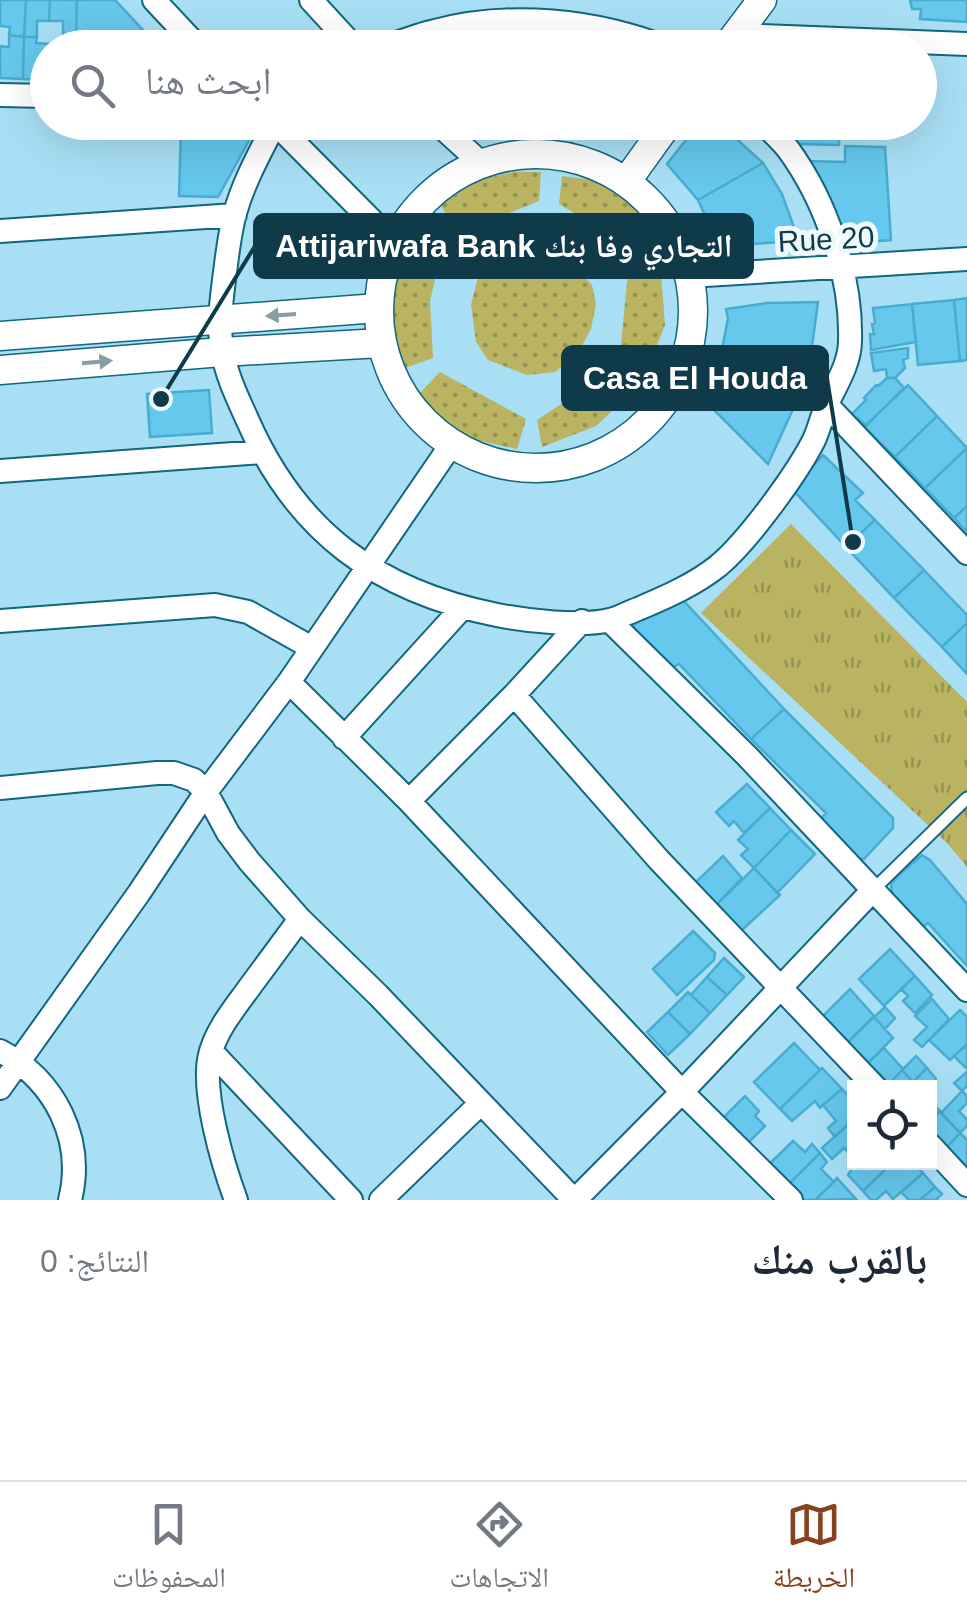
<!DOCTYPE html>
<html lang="ar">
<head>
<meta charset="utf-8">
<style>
	body { margin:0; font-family:Helvetica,"Noto Naskh Arabic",sans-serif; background:#f6f6f7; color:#1f2937; direction:rtl }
	.controls { position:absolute; right:30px; bottom:30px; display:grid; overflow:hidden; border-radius:0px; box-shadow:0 10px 40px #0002 }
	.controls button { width:90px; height:90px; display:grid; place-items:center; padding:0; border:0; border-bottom:2px solid #e0e1e3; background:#fff; color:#1f2937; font:50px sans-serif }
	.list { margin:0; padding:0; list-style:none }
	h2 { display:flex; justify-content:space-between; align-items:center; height:130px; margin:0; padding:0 40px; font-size:42px }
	h2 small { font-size:32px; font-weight:400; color:#747a83 }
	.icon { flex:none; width:55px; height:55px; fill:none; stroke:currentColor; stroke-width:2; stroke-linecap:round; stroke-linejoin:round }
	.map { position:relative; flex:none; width:967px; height:1200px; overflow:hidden; direction:ltr }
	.search { position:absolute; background:#fff; box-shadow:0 10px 40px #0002; left:30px; right:30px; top:30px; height:110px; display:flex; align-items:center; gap:25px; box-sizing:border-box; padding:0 35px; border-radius:55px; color:#747a83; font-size:38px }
	.sheet { height:280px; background:#fff }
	nav { display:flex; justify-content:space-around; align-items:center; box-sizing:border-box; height:140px; border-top:2px solid #e0e1e3; background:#fff; font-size:28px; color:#747a83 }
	nav a { display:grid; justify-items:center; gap:5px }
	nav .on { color:#88411e }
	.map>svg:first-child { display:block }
	.grass { fill:url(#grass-tufts) }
	.garden { fill:url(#garden-dots) }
	.building { fill:#65c8ec; stroke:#47acd0; stroke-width:2.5 }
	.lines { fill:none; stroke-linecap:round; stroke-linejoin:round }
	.service-casing { stroke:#116680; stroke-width:15 }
	.minor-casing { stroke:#116680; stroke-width:26 }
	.tertiary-casing { stroke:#116680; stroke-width:31 }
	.service { stroke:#fff; stroke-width:11 }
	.minor { stroke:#fff; stroke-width:22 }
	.tertiary { stroke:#fff; stroke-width:28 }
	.oneway { fill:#879ca4 }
	.labels { text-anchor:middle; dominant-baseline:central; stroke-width:10; stroke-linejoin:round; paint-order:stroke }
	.street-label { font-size:30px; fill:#0f3a49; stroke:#eff8fb }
	.leader { fill:none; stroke:#0f3a49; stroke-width:4 }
	.callout-dot { fill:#0f3a49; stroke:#eff8fb; stroke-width:4 }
	.callout { fill:#0f3a49; stroke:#0f3a49; stroke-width:4 }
	.callout-label { font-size:32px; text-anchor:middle; font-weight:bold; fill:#fff }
</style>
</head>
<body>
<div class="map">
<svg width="967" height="1200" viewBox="0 0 967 1200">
	<defs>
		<pattern id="grass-tufts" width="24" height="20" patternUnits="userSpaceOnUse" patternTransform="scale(2.5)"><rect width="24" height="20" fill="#b9b362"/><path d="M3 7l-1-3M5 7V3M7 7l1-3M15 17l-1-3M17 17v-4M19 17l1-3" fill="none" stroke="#959353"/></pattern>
		<pattern id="garden-dots" width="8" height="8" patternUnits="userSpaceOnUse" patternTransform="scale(2.5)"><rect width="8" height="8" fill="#b9b362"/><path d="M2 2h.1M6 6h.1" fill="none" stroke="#959353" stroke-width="1.8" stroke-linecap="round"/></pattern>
	</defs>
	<rect width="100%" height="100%" fill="#a8dff5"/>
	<path class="grass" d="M791 524 967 702V867L947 843 701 613Z"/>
	<path class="garden" d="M514 172H541L539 201 459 233 441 206C467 183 481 179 514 172Z
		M562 176 615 183 648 224 620 240 559 204Z
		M422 221 444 240 430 301 433 358 402 369 390 342 385 303 396 255Z
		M530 247 560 252 592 285 596 304 591 329 578 353 555 372 527 375 488 360 476 342 471 305 477 281 496 257Z
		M659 248 665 325 641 384 596 426 542 447 537 420 619 366 629 261Z
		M440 372 526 419 517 449 452 435 431 423 419 394Z"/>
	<path class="building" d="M0 0H26L24 37 9 35 10 27 0 26Z
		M26 0H50L49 21H37V37H24Z
		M50 0H77L76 36H63V21H49Z
		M77 0H115L142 29 130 40 76 36Z
		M910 0H967V22L920 19 921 9H912Z
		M142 29 159 48H129L130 40Z
		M9 35 24 37 23 79 0 78V46L9 47Z
		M63 36H79L78 48H62Z
		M79 36 91 37V48H78Z
		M24 37H37L36 43 50 44V48H48V80L23 79Z
		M199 122H238L251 137 218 197 179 196 181 129H193Z
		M700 122H718L763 163 698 200 667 164Z
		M776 122H840L839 145 798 144Z
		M845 146 885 147 891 240 841 244 808 161 845 162Z
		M763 163 782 194 799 241 719 246 698 200Z
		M967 298V360L960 361 954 300Z
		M954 300 960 361 918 365 912 304Z
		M818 302 810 361 799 396 768 464 704 400 719 365 728 318 726 309 767 303Z
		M912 304 916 342 871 350 870 334H874L872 324 875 323 873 308Z
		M908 348V358L903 360 905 368 895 378H887L886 369 874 371 871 353Z
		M887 378H895L904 388 866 426 858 418 856 421 851 415 866 400 864 398 876 385 878 386Z
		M908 385 937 416 895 457 864 427Z
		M209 390 212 433 150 437 147 394Z
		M937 416 967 448 925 488 895 457Z
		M967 448V506L954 518 925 488Z
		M823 455 863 493 855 500 875 520 846 547 792 489Z
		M967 506V532L954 518Z
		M875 520 924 570 894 598 846 547Z
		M924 570 967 615V623L942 647 894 598Z
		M683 600 784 709 751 739 679 664 671 668 631 628 655 607Z
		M967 623V674L942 647Z
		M784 709 893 818V828L864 859 854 858 819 821 826 813 751 739Z
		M747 784 770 808 744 833 734 821 729 826 716 812Z
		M770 808 791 830 754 868 741 855 748 849 738 840Z
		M791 830 815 854 777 893 754 868Z
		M922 855 930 860 967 904V966L928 923 920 929 892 894 891 884 900 874Z
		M723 856 742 878 716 905 695 883Z
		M754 868 780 895 741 931 716 905Z
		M693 931 715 953 714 960 677 995 653 969Z
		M890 949 915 976 884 1006 859 979Z
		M724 958 744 977 727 995 707 977Z
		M915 976 932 995 915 1013 903 1001 908 996 901 989Z
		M707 977 727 995 710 1013 691 995Z
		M850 989 874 1016 846 1044 821 1018Z
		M688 992 710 1013 690 1034 668 1012Z
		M932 999 949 1019 922 1047 914 1040 927 1027 915 1016Z
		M885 1007 895 1018 885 1029 874 1017Z
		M960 1010 967 1017V1044L950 1060 929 1040Z
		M668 1012 690 1034 668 1055 647 1032Z
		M874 1017 893 1038 866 1065 846 1044Z
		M794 1043 820 1070 780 1109 754 1082Z
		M967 1044V1069L954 1056Z
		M884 1048 903 1069 887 1086 866 1065Z
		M916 1056 927 1068 913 1082 902 1070Z
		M822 1068 842 1089 820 1108 815 1101 792 1121 780 1109Z
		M927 1068 936 1079 928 1088H916L912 1083Z
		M902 1070 913 1082 908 1088H888L887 1086Z
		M967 1072V1086L962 1091 954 1083Z
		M842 1089 854 1102V1119L835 1137 828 1128 836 1121 823 1105Z
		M962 1091 967 1096V1103L959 1111 967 1120V1126L960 1133 941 1113Z
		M745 1096 759 1111 755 1116 765 1126 747 1144 722 1119Z
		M930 1101 940 1111 930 1121Z
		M940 1111 960 1133 945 1149 930 1132V1121Z
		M854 1119V1158L844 1148 832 1159 822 1148Z
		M960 1133 967 1140V1170L945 1149Z
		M793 1141 805 1152 812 1144 820 1153 788 1185 768 1165Z
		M820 1153 827 1162 821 1169 834 1182 815 1200H802L788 1185Z
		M857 1162H893L863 1191 848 1175Z
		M893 1162H913L923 1173 893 1199 886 1191 876 1200H871L863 1191Z
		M923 1173 935 1187 920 1200H909L901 1192Z
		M837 1178 856 1199 815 1200 834 1182Z
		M935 1187 942 1194 936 1200H920Z"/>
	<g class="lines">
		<defs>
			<path id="service" d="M872 891 967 798"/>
			<path id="minor" d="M154 0 199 48
				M311 0 355 48
				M736 35 967 44
				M383 48C400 42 417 35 435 31 511 11 595 20 667 48
				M0 95 48 96
				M274 122 394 243
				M436 122 481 163
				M275 123C260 153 244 181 235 213 229 235 227 258 224 280 221 304 218 325 222 348 225 372 237 397 247 419 296 532 377 591 497 615 527 621 581 627 610 620 619 618 629 612 638 609 666 597 694 585 718 566 748 541 796 475 814 440 819 429 822 416 827 404 836 385 850 363 850 341 852 276 826 201 788 149 781 140 771 131 762 122
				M0 231 235 215
				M689 276 967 259
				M827 405 967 553
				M0 471 261 452
				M609 620 747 756 967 990
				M0 621 215 605 248 612 312 648
				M289 682 409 801 682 1092 791 1200
				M514 695 659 860 876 1088
				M344 738 463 607
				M0 788 157 773H174L194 780 206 792 228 833 249 861 300 919 378 995 574 1200
				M409 801 514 695 582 621
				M0 1051C55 1080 85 1139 70 1200
				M211 1051 351 1200
				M0 1088 139 893 206 792 289 682 451 445
				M930 1145 967 1185
				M236 1200C223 1165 201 1091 210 1055 216 1030 234 1009 249 988 266 965 283 942 300 919
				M381 1200 480 1104
				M575 1200 682 1092 872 891"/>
			<path id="tertiary" d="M726 48 762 0
				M379 311a157 157 0 1 1 314 0a157 157 0 1 1-314 0Z
				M626 182 669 122
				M0 336 378 308
				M0 370 222 352 381 343"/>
		</defs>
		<use href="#service" class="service-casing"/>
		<use href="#minor" class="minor-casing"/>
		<use href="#tertiary" class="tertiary-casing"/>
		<use href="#service" class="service"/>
		<use href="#minor" class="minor"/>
		<use href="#tertiary" class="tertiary"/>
	</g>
	<defs><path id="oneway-solid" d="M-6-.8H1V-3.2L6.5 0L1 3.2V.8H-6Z" transform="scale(2.5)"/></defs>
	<g class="oneway">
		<use href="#oneway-solid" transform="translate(281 315) rotate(176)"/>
		<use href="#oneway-solid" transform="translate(97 362) rotate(-5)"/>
	</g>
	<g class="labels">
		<g class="street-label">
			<text transform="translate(826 239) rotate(-3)">Rue 20</text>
		</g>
	</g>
	<path class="leader" d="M161 399L255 246M853 542L827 378"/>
	<g class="callout-dot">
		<circle cx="161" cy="399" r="10"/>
		<circle cx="853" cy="542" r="10"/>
	</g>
	<g class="callout">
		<rect x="255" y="215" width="497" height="62" rx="10"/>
		<rect x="563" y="347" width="264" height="62" rx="10"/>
	</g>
	<g class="callout-label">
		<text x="504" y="257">Attijariwafa Bank التجاري وفا بنك</text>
		<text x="695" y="389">Casa El Houda</text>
	</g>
</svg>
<div class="controls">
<button><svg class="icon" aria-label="locate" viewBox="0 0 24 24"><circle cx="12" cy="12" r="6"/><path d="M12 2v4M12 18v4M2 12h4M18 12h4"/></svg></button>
</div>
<div class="search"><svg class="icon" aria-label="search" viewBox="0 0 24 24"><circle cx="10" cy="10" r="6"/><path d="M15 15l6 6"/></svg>ابحث هنا</div>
</div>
<section class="sheet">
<h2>بالقرب منك<small>النتائج: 0</small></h2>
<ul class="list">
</ul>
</section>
<nav>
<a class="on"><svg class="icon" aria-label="map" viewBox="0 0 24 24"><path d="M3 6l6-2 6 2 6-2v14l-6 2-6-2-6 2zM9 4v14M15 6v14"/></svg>الخريطة</a>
<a><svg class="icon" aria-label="directions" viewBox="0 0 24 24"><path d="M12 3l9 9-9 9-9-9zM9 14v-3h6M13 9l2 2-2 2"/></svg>الاتجاهات</a>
<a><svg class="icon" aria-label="saved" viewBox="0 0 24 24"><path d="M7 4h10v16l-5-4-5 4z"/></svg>المحفوظات</a>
</nav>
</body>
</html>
